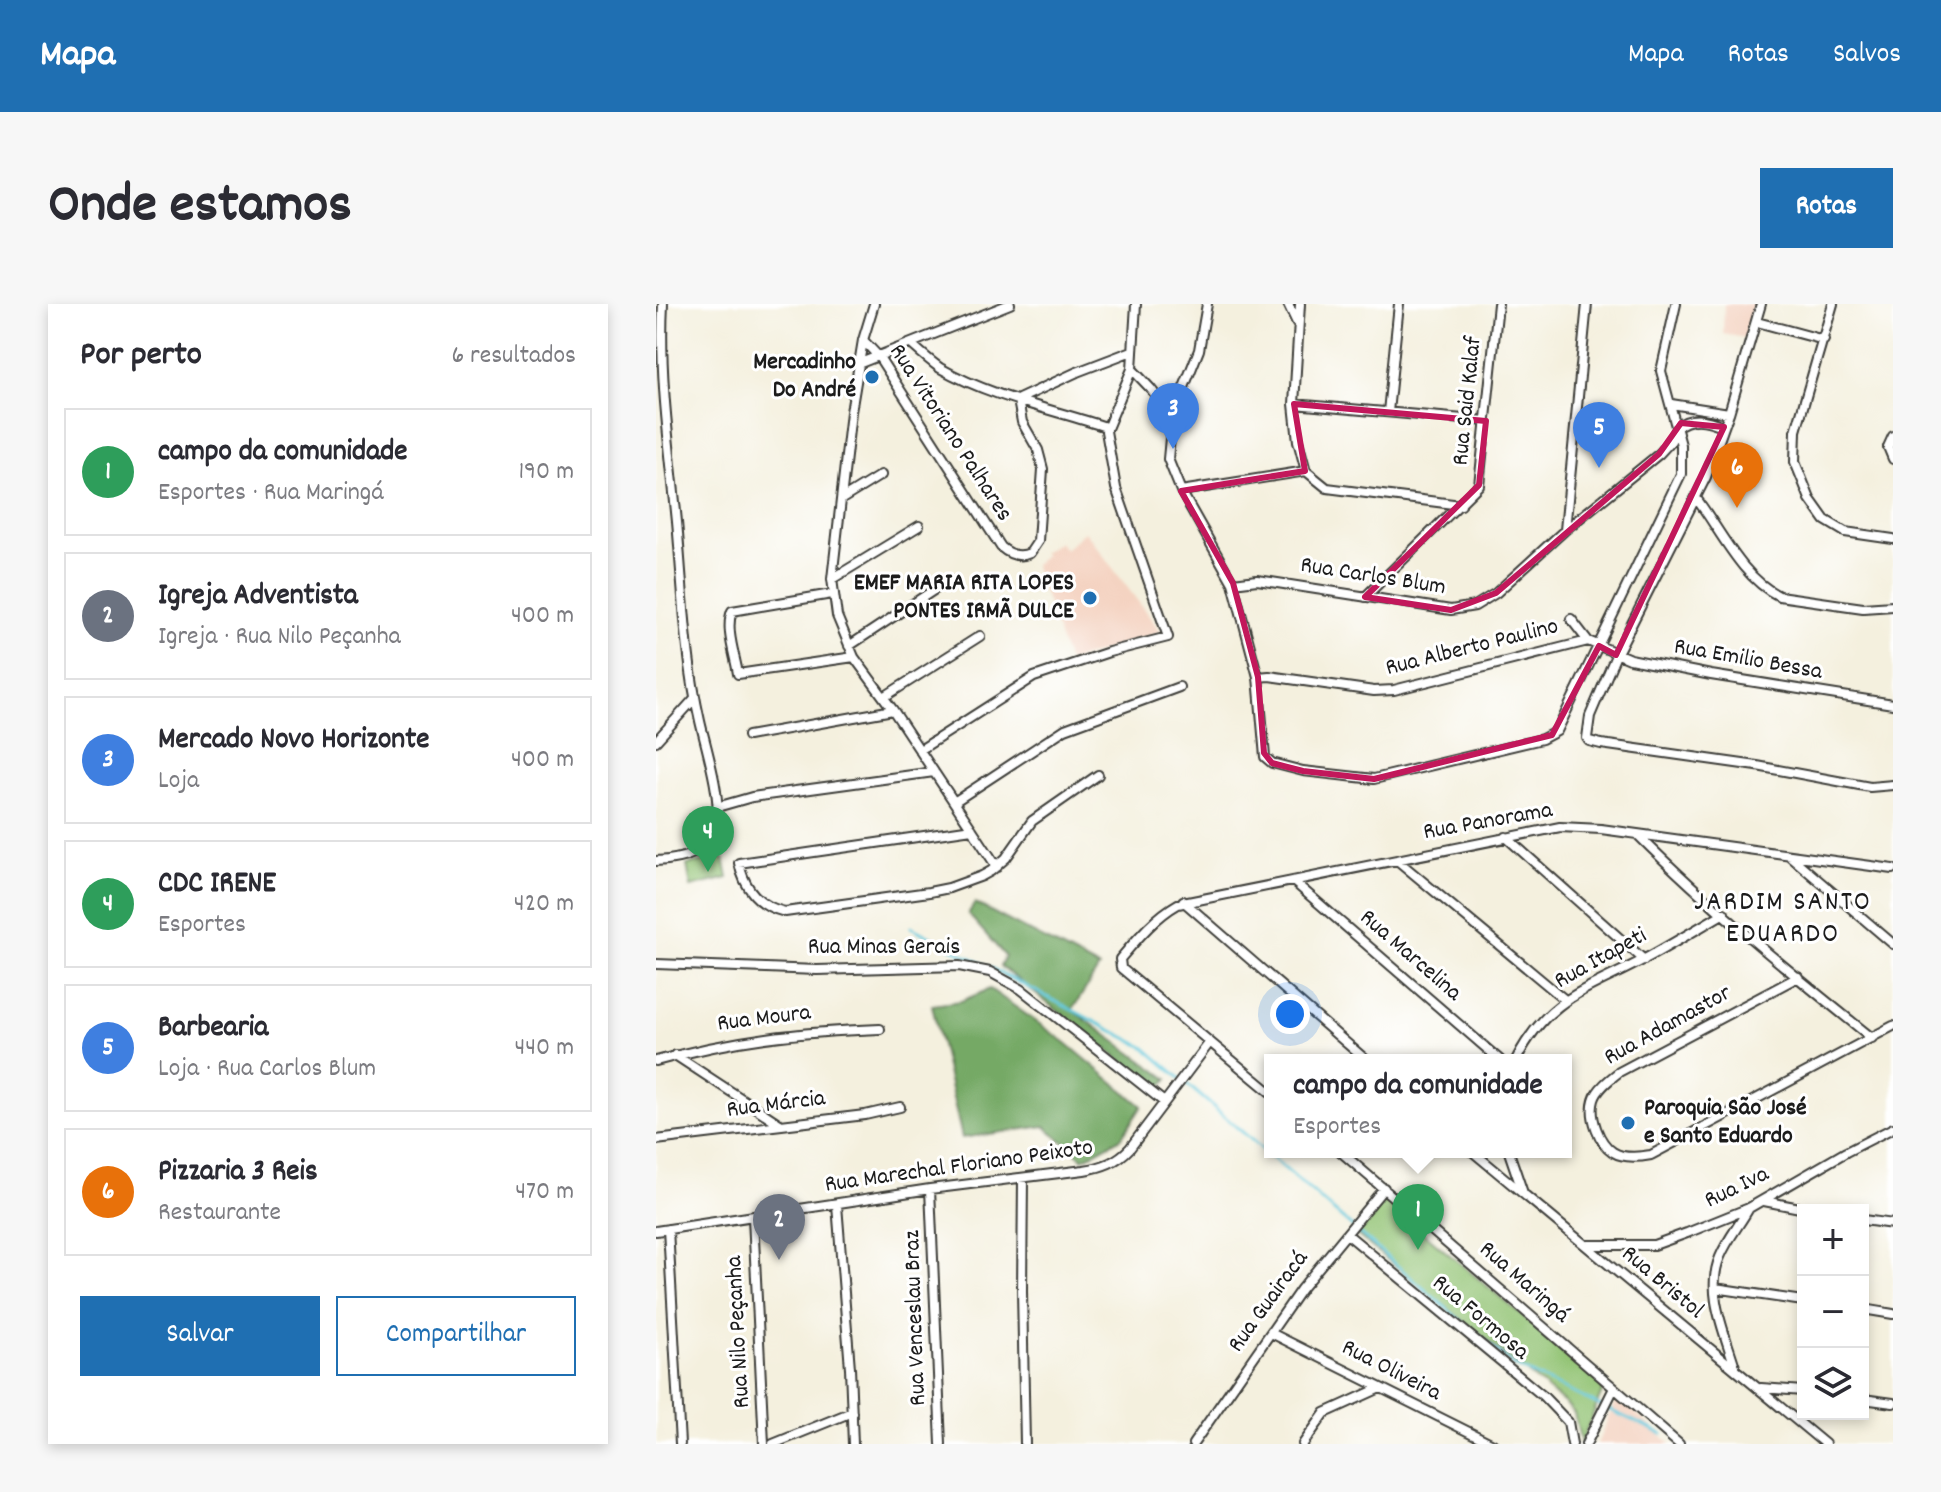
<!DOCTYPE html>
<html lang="pt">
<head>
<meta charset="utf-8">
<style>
	body { margin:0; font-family:Dekko,sans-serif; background:#f7f7f7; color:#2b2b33 }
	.controls { position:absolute; right:24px; bottom:24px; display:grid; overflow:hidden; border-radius:0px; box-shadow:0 4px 12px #0003 }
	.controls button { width:72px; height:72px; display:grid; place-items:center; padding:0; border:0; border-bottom:2px solid #e1e1e2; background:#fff; color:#2b2b33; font:40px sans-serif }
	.you { position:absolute; left:634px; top:710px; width:28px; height:28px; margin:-20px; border:6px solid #fff; border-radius:50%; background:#1a73e8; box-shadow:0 0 0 12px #1a73e833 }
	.badge { display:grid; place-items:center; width:52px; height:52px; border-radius:50%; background:#1f6fb2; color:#fff; font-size:26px; font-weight:700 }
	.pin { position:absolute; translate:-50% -66px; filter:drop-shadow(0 2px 4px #0008) }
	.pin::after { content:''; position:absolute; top:42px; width:28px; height:24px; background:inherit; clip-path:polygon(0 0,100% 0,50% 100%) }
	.popup { position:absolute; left:608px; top:750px; width:308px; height:104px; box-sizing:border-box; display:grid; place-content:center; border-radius:0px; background:#fff; filter:drop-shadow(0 2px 6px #0005); font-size:26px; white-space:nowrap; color:#7c7c81 }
	.popup b { font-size:30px; color:#2b2b33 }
	.popup::after { content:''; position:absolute; left:50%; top:100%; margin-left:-16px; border:16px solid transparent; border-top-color:#fff }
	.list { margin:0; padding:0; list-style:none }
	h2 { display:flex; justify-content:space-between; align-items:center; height:104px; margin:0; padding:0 32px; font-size:34px }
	h2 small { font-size:26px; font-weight:400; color:#7c7c81 }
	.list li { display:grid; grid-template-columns:52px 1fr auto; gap:24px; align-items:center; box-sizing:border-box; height:128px; margin:0 16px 16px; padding:0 16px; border:2px solid #e1e1e2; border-radius:0px }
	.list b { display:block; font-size:30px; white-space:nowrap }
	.list p { margin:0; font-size:26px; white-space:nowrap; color:#7c7c81 }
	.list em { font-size:26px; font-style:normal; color:#7c7c81 }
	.actions { display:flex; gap:16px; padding:24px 32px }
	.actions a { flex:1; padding:18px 0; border:2px solid #1f6fb2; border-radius:0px; text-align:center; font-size:28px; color:#1f6fb2 }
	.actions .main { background:#1f6fb2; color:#fff }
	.icon { flex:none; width:44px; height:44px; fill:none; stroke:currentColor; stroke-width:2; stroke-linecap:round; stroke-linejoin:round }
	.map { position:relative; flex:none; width:1237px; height:1140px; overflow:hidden; border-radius:0px }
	header { display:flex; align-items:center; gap:48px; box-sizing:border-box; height:112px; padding:0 40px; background:#1f6fb2; color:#fff }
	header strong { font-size:38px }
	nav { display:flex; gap:44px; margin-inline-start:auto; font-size:28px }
	.intro { display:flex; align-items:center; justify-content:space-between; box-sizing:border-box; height:192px; padding:0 48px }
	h1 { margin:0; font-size:56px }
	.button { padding:20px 36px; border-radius:0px; background:#1f6fb2; color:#fff; font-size:28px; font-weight:700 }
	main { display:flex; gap:48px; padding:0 48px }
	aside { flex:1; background:#fff; border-radius:0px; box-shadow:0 4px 12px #0003 }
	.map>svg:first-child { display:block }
	.built { fill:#f4d3c1 }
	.green { fill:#92c373; stroke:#577048; stroke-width:2 }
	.forest { fill:#75a965; stroke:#486240; stroke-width:2 }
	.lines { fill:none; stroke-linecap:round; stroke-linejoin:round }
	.stream { stroke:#5ec7db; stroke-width:3 }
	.minor-casing { stroke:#3c3c39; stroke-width:12 }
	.minor { stroke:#fff; stroke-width:8 }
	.marked { fill:none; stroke:#c2185b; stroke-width:6; stroke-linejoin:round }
	.poi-dot { fill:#1f6fb2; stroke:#fff; stroke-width:3 }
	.labels { text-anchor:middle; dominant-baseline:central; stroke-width:6; stroke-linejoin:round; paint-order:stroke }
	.poi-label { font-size:24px; font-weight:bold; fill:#1c1c1c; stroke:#fff; text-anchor:end }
	.street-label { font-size:24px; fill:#1c1c1c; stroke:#fff }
	.quarter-label { font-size:28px; letter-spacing:2px; fill:#1c1c1c; stroke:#fff }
</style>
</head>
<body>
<header>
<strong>Mapa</strong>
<nav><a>Mapa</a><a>Rotas</a><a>Salvos</a></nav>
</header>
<div class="intro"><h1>Onde estamos</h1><a class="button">Rotas</a></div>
<main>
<aside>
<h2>Por perto<small>6 resultados</small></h2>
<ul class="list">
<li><span class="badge" style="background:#2e9e5b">1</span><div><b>campo da comunidade</b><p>Esportes · Rua Maringá</p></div><em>190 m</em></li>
<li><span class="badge" style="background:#6b7280">2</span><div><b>Igreja Adventista</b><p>Igreja · Rua Nilo Peçanha</p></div><em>400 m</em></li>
<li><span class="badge" style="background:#3f7fe0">3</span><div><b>Mercado Novo Horizonte</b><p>Loja</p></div><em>400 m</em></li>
<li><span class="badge" style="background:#2e9e5b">4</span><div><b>CDC IRENE</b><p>Esportes</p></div><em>420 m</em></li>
<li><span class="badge" style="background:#3f7fe0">5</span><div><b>Barbearia</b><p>Loja · Rua Carlos Blum</p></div><em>440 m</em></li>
<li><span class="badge" style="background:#e8710a">6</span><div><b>Pizzaria 3 Reis</b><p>Restaurante</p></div><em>470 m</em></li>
</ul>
<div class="actions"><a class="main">Salvar</a><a>Compartilhar</a></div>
</aside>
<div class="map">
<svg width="1237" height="1140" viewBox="0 0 1237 1140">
	<rect width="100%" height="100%" fill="#fff"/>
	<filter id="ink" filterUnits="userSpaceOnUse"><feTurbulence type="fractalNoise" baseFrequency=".0125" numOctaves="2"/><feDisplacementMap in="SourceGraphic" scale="16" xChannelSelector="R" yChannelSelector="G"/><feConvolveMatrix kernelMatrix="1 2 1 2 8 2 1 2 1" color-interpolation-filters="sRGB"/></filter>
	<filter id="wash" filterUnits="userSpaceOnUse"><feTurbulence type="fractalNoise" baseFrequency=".006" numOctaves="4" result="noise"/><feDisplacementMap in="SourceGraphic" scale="32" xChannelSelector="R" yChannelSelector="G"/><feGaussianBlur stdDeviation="1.8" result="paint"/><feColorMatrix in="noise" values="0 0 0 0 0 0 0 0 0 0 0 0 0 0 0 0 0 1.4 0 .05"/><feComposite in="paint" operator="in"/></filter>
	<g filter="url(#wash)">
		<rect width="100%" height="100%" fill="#f4f0de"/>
		<path class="built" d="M1068 0H1099L1089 34 1067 30Z
			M429 227 505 328 412 358 378 260 389 252 386 248 403 238 409 245Z
			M959 1098 976 1106 1015 1140H941Z"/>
		<path class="green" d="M68 554 72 574 35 583 31 561Z
			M726 894 949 1081 925 1139 918 1109 911 1101 700 930Z"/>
		<path class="forest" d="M319 599 443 664 416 706 512 775 503 786 344 662 349 652 312 610Z
			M334 685 409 738 486 802 465 834 427 855 389 822 306 834 276 701 305 697Z"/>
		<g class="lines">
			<path class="stream" d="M255 623 488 743 856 1061 1006 1130"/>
		</g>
	</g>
	<g filter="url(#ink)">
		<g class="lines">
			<defs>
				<path id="minor" d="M218 0 207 36 195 108 176 275 181 312 198 353 237 406 341 563
					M551 0 543 46 516 113 512 155 525 187 577 279 602 373 609 453 616 459 647 467 718 475 886 435 901 427 1025 170V141L1005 67 1020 0
					M632 0 641 19
					M644 0 638 100 642 137 650 167 671 184 805 201
					M1105 0 1073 109 1050 173 960 351 934 412 931 434 933 437 945 440 1101 462 1214 483 1237 481
					M1177 0 1140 127 1139 158 1154 195 1169 216 1189 228 1237 235
					M1101 18 1168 36
					M207 36 223 53 345 243C354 251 363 254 374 249L382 237 387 165 382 146 366 118 362 96
					M255 40C264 48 274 57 284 64 335 93 395 105 450 123
					M202 60 354 0
					M476 65 495 85 516 113
					M363 95 421 68 476 47
					M638 100 830 117
					M1015 100 1073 109
					M732 108 743 0
					M1020 124C1034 111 1052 115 1068 123
					M1237 132 1232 143 1237 155
					M525 187 650 167
					M1040 194C1065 227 1085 273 1123 292L1207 304 1237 302
					M186 195 225 171
					M909 226 931 0
					M176 275 263 222
					M577 279 601 276 615 278 795 306 819 302 840 289 909 226 1003 150 1015 137 1020 125
					M176 290 76 307C69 325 79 351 82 370L198 353
					M709 293 823 181 842 0
					M915 315 932 337
					M193 342 293 276
					M602 373 613 372 718 387 738 386 932 337 974 355 1055 371 1237 400
					M228 393 324 332
					M92 432 237 406
					M0 437 39 394
					M264 446 378 373 453 348 512 333 460 184 450 127 476 65 480 0
					M298 498 409 425 523 383
					M61 503 96 493 278 468
					M316 525 83 559C88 584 103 602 129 608L273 588 293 584 326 572 335 567 350 554 376 517 442 471
					M982 531C1055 604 1135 669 1216 734
					M850 533 988 656
					M1134 552 1237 640
					M741 556 908 695
					M0 557C21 556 48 551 58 530 70 505 50 444 44 417 29 352 27 284 21 218 14 146 3 72 7 0
					M637 577 844 756
					M527 597 710 756
					M0 660 161 666 303 662 334 668 365 685 508 798
					M1142 673 963 768C954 775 941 785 938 796 933 813 943 839 957 848 968 855 984 853 995 851L1237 722
					M19 751 124 820
					M860 756C891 694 931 686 987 656 1015 641 1041 625 1068 609
					M0 757C78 735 143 728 224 725
					M614 788 465 664 464 655C481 635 499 613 522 600L904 523 945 525 1237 565
					M0 836 209 811 244 803
					M685 848 1023 1140
					M817 848 1169 1140
					M853 848 867 889
					M367 874 366 987 369 1140
					M274 885 285 1140
					M1108 897 1154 906
					M181 901 194 1064 197 1140
					M97 913 108 1140
					M1207 916 1237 920
					M12 925 24 1140
					M0 927 274 885 428 866C447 863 461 858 474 844L554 738
					M691 930 887 1092 912 1118 916 1140
					M932 941H998L1031 929 1093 904 1190 848 1237 824
					M1059 984 1147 997
					M1207 1005 1237 1010
					M615 1029 837 1140
					M1079 1063C1069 1029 1049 988 1064 953 1071 936 1084 920 1093 904
					M1105 1084 1147 1087
					M1207 1095 1237 1099
					M117 1140 196 1108
					M537 1140 645 985 728 884
					M647 1140 669 1109 724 1084
					M930 1140 958 1084"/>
			</defs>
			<use href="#minor" class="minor-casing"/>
			<use href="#minor" class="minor"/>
		</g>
	</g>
	<path class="marked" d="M638 100 830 117 823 181 709 293 795 306 840 289 1003 150 1025 119 1068 123 960 351 943 342 896 431 718 475 647 467 616 459 608 449 602 373 577 279 525 187 649 167Z"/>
	<g class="poi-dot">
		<circle cx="216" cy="73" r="8"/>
		<circle cx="434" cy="294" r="8"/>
		<circle cx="972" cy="819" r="8"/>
	</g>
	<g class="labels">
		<g class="poi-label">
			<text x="200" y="59">Mercadinho<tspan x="200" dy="28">Do André</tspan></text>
			<text x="418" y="280">EMEF MARIA RITA LOPES<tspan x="418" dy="28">PONTES IRMÃ DULCE</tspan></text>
			<text x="988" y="805" text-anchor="start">Paroquia São José<tspan x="988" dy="28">e Santo Eduardo</tspan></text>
		</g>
		<g class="street-label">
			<text transform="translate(812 97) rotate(-84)">Rua Said Kalaf</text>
			<text transform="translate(294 129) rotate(57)">Rua Vitoriano Palhares</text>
			<text transform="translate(717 273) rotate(9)">Rua Carlos Blum</text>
			<text transform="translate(816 344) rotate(-14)">Rua Alberto Paulino</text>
			<text transform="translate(1092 356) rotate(10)">Rua Emilio Bessa</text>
			<text transform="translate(832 518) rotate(-10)">Rua Panorama</text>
			<text x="228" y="644">Rua Minas Gerais</text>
			<text transform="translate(754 652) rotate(41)">Rua Marcelina</text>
			<text transform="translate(945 655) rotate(-29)">Rua Itapeti</text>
			<text transform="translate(108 715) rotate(-7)">Rua Moura</text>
			<text transform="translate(1012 722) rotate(-29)">Rua Adamastor</text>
			<text transform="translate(120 801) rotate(-7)">Rua Márcia</text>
			<text transform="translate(303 863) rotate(-8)">Rua Marechal Floriano Peixoto</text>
			<text transform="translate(1081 884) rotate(-26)">Rua Iva</text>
			<text transform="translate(868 979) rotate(41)">Rua Maringá</text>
			<text transform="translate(1006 979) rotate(40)">Rua Bristol</text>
			<text transform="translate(613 998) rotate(-54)">Rua Guairacá</text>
			<text transform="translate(260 1014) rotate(-92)">Rua Venceslau Braz</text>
			<text transform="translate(824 1014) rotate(40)">Rua Formosa</text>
			<text transform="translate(83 1028) rotate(-93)">Rua Nilo Peçanha</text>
			<text transform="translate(735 1067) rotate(27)">Rua Oliveira</text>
		</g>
		<g class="quarter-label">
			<text x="1127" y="600">JARDIM SANTO<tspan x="1127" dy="32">EDUARDO</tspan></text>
		</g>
	</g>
</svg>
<div class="controls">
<button>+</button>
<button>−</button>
<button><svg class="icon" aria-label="layers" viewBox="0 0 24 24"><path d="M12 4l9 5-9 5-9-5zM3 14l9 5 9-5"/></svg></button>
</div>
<div class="you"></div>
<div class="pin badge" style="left:762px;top:946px;background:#2e9e5b">1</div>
<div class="popup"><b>campo da comunidade</b>Esportes</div>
<div class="pin badge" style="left:123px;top:956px;background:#6b7280">2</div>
<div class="pin badge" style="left:517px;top:145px;background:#3f7fe0">3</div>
<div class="pin badge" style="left:52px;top:568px;background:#2e9e5b">4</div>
<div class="pin badge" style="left:943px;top:164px;background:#3f7fe0">5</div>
<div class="pin badge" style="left:1081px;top:204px;background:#e8710a">6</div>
</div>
</main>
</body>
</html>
